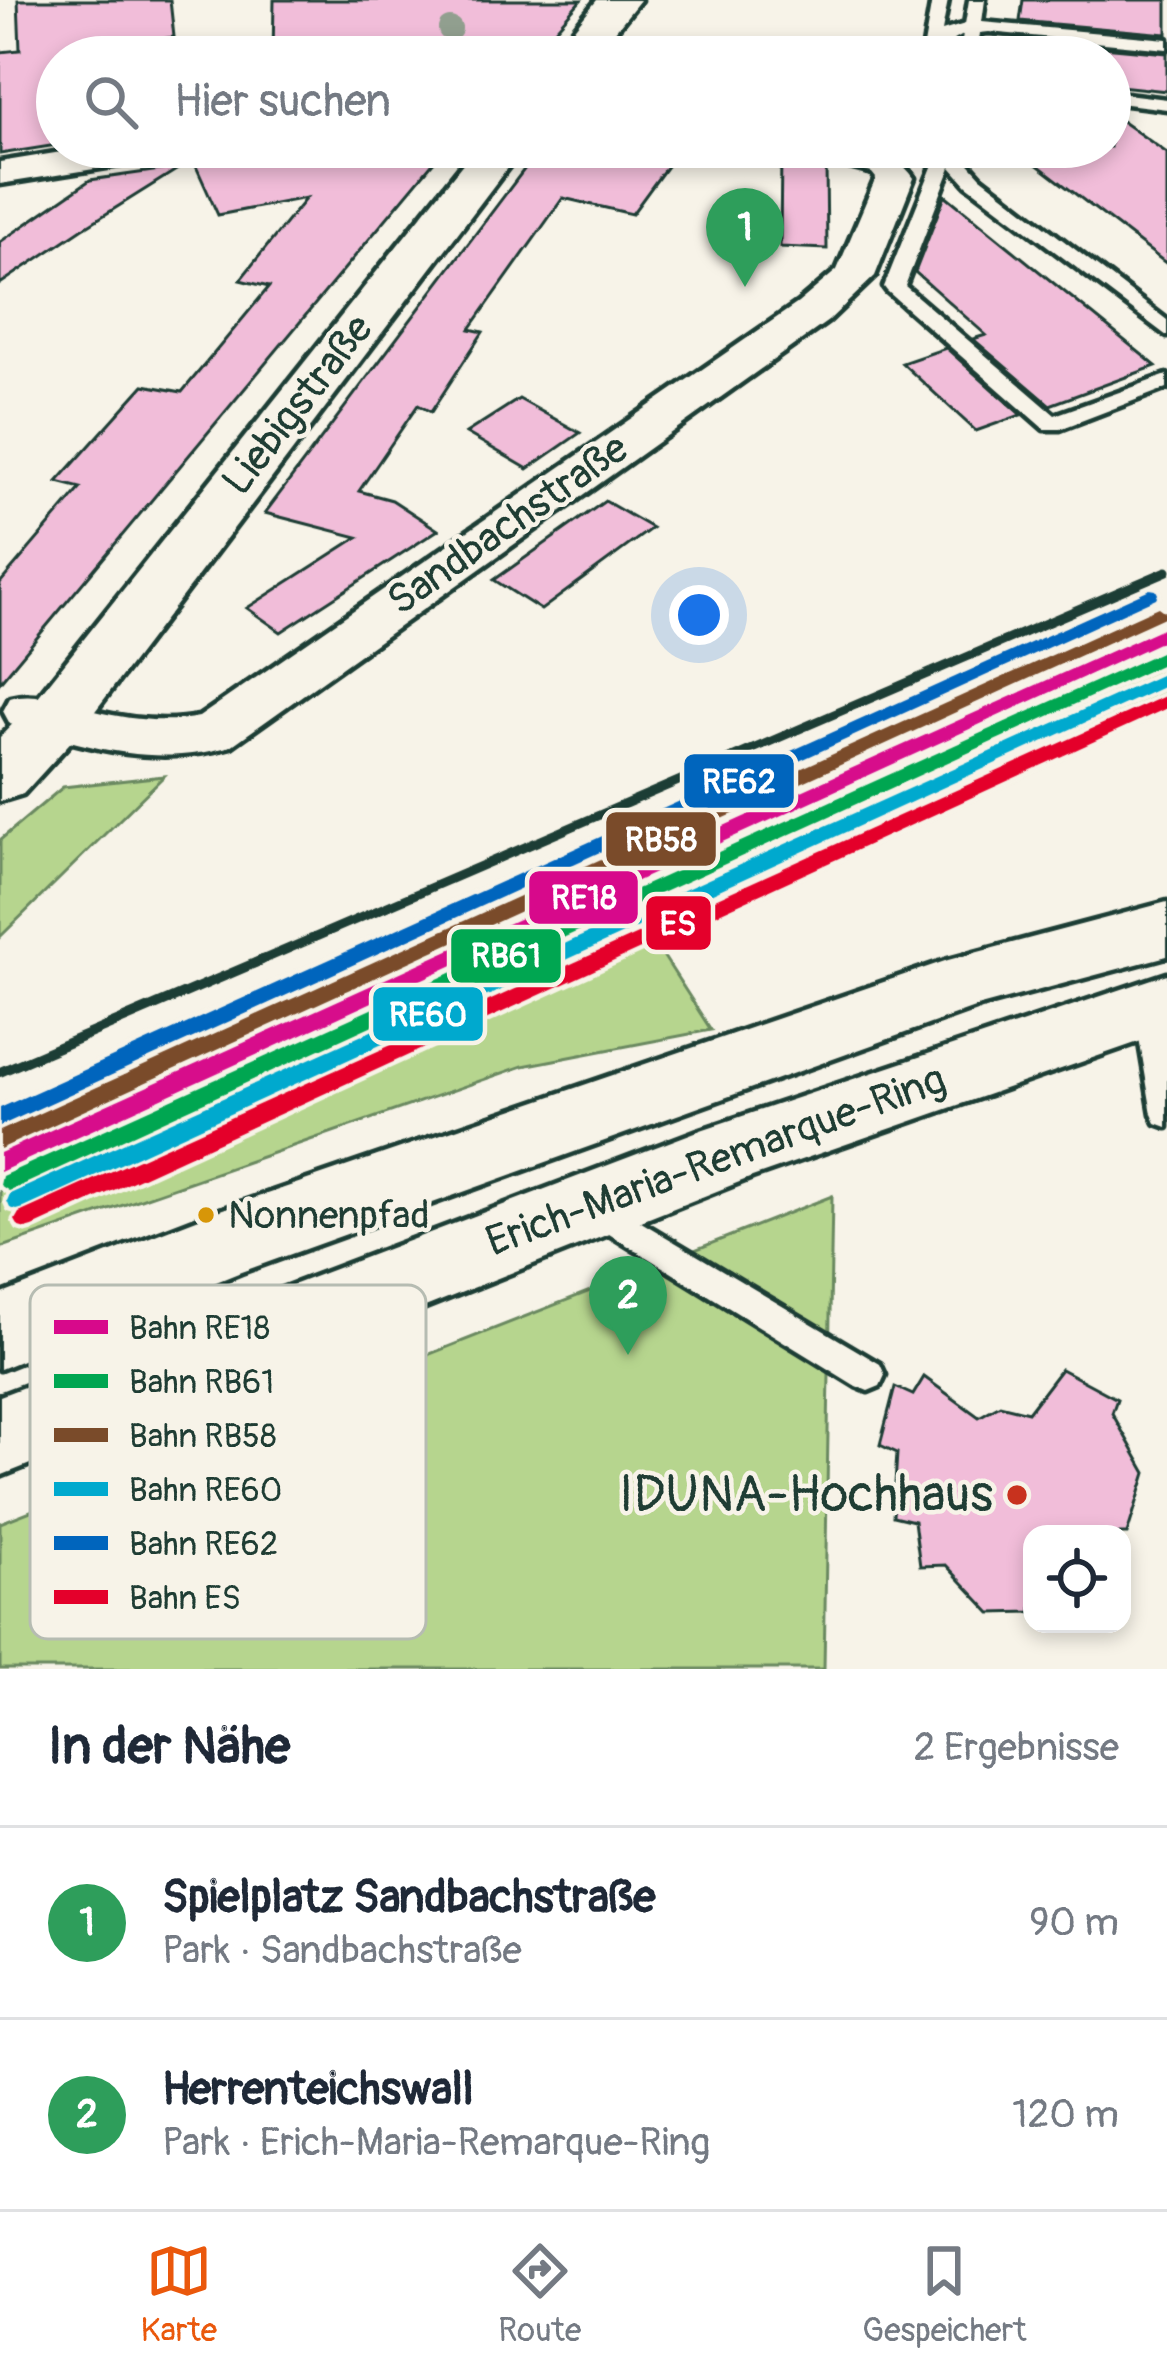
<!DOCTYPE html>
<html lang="de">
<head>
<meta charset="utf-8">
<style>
	body { margin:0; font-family:Pangolin,sans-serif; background:#f2f2f3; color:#1f2937 }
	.controls { position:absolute; right:36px; bottom:36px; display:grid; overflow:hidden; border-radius:24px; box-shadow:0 6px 18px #0003 }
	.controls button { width:108px; height:108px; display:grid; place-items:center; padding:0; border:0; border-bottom:3px solid #e0e1e3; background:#fff; color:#1f2937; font:60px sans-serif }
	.you { position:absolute; left:699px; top:615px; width:42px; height:42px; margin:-30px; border:9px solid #fff; border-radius:50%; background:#1a73e8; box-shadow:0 0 0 18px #1a73e833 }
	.badge { display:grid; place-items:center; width:78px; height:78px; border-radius:50%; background:#ea580c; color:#fff; font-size:39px; font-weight:700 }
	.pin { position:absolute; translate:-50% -99px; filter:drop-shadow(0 3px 6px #0008) }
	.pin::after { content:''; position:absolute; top:63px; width:42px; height:36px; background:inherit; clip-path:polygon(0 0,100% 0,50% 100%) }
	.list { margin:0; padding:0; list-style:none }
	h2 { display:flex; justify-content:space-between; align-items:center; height:156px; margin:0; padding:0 48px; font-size:51px }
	h2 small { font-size:39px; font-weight:400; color:#747a83 }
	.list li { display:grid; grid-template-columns:78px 1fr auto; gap:36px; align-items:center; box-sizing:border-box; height:192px; padding:0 48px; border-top:3px solid #e0e1e3 }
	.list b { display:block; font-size:45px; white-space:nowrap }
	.list p { margin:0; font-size:39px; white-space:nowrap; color:#747a83 }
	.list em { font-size:39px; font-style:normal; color:#747a83 }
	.icon { flex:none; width:66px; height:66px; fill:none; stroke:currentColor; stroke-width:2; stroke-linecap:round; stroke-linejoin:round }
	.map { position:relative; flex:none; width:1167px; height:1669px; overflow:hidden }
	.search { position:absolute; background:#fff; box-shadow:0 6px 18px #0003; left:36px; right:36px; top:36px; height:132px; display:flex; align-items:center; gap:30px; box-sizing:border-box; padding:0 42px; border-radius:66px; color:#747a83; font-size:45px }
	.sheet { height:540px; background:#fff }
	nav { display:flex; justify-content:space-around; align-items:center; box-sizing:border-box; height:168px; border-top:3px solid #e0e1e3; background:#fff; font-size:33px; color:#747a83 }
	nav a { display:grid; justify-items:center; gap:6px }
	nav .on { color:#ea580c }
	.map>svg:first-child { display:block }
	.green { fill:#b6d58e; stroke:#6a8961; stroke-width:3 }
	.building { fill:#f1bdd9; stroke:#1f3d34; stroke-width:3 }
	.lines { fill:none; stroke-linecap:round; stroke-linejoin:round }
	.service-casing { stroke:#1f3d34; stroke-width:9 }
	.minor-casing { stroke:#1f3d34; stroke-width:9 }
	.tertiary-casing { stroke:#1f3d34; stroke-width:9 }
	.primary-casing { stroke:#1f3d34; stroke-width:9 }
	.service { fill:#f7f3e8; fill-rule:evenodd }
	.minor { fill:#f7f3e8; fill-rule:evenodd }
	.tertiary { fill:#f7f3e8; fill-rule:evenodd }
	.primary { fill:#f7f3e8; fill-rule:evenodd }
	.rail-far1 { stroke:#1f3d34; stroke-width:9 }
	.rail { stroke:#1f3d34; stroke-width:10 }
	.rail-1-casing { stroke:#f7f3e8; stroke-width:9 }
	.rail-2-casing { stroke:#f7f3e8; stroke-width:9 }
	.rail-3-casing { stroke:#f7f3e8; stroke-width:9 }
	.rail-4-casing { stroke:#f7f3e8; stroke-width:9 }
	.rail-5-casing { stroke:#f7f3e8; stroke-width:9 }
	.rail-6-casing { stroke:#f7f3e8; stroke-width:9 }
	.rail-1 { fill:#d7098b; fill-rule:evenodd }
	.rail-2 { fill:#00a651; fill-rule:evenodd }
	.rail-3 { fill:#7a4b2a; fill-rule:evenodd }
	.rail-4 { fill:#00a9ce; fill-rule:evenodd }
	.rail-5 { fill:#0065bd; fill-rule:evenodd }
	.rail-6 { fill:#e4002b; fill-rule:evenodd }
	.tree { fill:#919f8f }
	.bus-dot { fill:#d79608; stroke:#f7f3e8; stroke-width:4.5 }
	.poi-dot { fill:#c8321e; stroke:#f7f3e8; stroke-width:4.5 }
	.labels { text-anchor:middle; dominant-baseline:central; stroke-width:9; stroke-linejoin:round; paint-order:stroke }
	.bus-label { font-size:39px; fill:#1f3d34; stroke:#f7f3e8; text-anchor:start }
	.street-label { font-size:42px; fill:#1f3d34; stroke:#f7f3e8 }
	.near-poi-label { font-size:51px; fill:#1f3d34; stroke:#f7f3e8; text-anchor:end }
	.key { fill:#f7f3e8; stroke:#b6bcb2; stroke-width:3 }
	.key-label { font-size:33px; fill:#1f3d34 }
	.line-badge { stroke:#f7f3e8; stroke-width:4.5 }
	.badge-label { font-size:33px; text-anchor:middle; font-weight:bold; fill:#fff }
</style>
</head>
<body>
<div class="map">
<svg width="1167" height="1669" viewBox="0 0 1167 1669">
	<rect width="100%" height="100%" fill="#f7f3e8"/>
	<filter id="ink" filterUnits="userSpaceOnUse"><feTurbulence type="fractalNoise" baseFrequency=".00833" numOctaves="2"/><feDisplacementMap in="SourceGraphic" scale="24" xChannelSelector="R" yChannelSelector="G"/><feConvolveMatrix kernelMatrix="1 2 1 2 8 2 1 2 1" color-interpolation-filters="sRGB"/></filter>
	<g filter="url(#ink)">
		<path class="green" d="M1167 656V692L646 929 711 1030 523 1066 0 1248V1182Z
			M164 776 0 937V840L63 787Z
			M832 1196 824 1669H0V1523Z"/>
		<path class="building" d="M18 0H170L174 37 128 44 129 57H57V145L0 154V52L20 50Z
			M274 0H581L531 57H273Z
			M1023 0H1167V34L1020 21Z
			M1017 39 1167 53V91L1110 85V57H1015Z
			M1110 113 1167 153V264L1014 147H1110Z
			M287 147H446L0 682V583L81 488 57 482 144 385 182 392 269 287 240 280 306 198 218 215 195 164Z
			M541 147H681L632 214 563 198 470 329 483 332 431 412 418 405 359 491 392 500 438 530 281 632 247 608 358 537 265 513Z
			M781 153 826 165 827 249 780 247Z
			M181 167 82 229 0 284V242L90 180Z
			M945 195 1156 366 1050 405 973 339 986 335 915 272Z
			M946 348 1021 415 976 431 902 363Z
			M519 399 580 433 528 469 466 433Z
			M605 501 652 528 541 610 494 580Z
			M1061 1369 1117 1399 1112 1413 1146 1473 1127 1534H1032V1612L991 1613 946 1565 920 1566 914 1521 893 1516 897 1453 880 1445 895 1387 913 1395 924 1377 979 1417 1000 1405 1028 1412Z"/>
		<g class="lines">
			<defs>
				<path id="service" d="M932 0H948L942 31 965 24 969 0H985L982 22 1167 39V49L989 32 980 33 977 57H959L963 35 942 47 936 57H922Z
					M1110 92 1167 99V109L1110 102Z
					M914 147H954L981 177 1167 320V336L967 185 951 167 905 286 1055 415 1167 375V388L1060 429H1044L887 291 884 287 938 152 885 171 876 165Z
					M1149 996 1159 1000 1167 1028V1127L1156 1123 1152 1114 1134 1008 1139 1000Z
					M594 1194 880 1364 885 1375 880 1386 868 1391 856 1386 583 1218 578 1208 583 1198Z"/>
				<path id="minor" d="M92 147H182L176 155 163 158 0 184V162Z
					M798 147C841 147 888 140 914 178L875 276 828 321 231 746C154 769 85 746 10 724L3 711 10 698C38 690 65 704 94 711 128 719 164 724 199 717L798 303 837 270 876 178 872 173 804 155Z"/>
				<path id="tertiary" d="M597 0H640L594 57H551Z
					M476 147H523L77 735 23 794 0 801V737L33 703Z"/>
				<path id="primary" d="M1167 902V956L980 1006 241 1272 0 1369V1295L220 1210 948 960Z
					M1167 974V1032L752 1177 0 1476V1396L698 1131Z"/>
			</defs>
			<use href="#service" class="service-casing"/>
			<use href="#minor" class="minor-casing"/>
			<use href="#tertiary" class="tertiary-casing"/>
			<use href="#primary" class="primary-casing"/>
			<use href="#service" class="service"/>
			<use href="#minor" class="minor"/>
			<use href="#tertiary" class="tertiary"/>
			<use href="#primary" class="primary"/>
			<path class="rail-far1" d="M255 963 1167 571"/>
			<path class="rail" d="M0 1072 262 960"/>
			<defs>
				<path id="rail-1" d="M1167 626V639L0 1172V1153Z"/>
				<path id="rail-2" d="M1167 649V662L16 1188 9 1191 0 1185 2 1176Z"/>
				<path id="rail-3" d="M1158 607 1166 613 1164 617 0 1149V1131Z"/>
				<path id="rail-4" d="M1167 672V685L24 1208 17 1210 10 1208 7 1201 10 1194Z"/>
				<path id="rail-5" d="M1150 589 1156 590 1158 594 1156 598 0 1126V1108Z"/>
				<path id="rail-6" d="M1167 695V708L33 1227 26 1229 19 1227 15 1220 19 1213Z"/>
			</defs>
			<use href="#rail-1" class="rail-1-casing"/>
			<use href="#rail-2" class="rail-2-casing"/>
			<use href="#rail-3" class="rail-3-casing"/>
			<use href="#rail-4" class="rail-4-casing"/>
			<use href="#rail-5" class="rail-5-casing"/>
			<use href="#rail-6" class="rail-6-casing"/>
			<use href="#rail-1" class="rail-1"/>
			<use href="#rail-2" class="rail-2"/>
			<use href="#rail-3" class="rail-3"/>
			<use href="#rail-4" class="rail-4"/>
			<use href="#rail-5" class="rail-5"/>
			<use href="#rail-6" class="rail-6"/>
		</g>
		<circle class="tree" cx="450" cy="29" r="12"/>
	</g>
	<circle class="bus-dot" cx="206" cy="1215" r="10"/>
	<circle class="poi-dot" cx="1017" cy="1495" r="12"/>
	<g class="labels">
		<g class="bus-label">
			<text x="228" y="1215">Nonnenpfad</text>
		</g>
		<g class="street-label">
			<text transform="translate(298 405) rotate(-52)">Liebigstraße</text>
			<text transform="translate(508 525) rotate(-35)">Sandbachstraße</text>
			<text transform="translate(716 1161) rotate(-20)">Erich-Maria-Remarque-Ring</text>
		</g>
		<g class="near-poi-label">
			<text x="993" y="1495">IDUNA-Hochhaus</text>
		</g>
	</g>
	<rect x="30" y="1285" width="396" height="354" rx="18" class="key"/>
	<rect x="54" y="1320" width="54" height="14" fill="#d7098b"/>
	<rect x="54" y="1374" width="54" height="14" fill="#00a651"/>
	<rect x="54" y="1428" width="54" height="14" fill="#7a4b2a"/>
	<rect x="54" y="1482" width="54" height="14" fill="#00a9ce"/>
	<rect x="54" y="1536" width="54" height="14" fill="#0065bd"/>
	<rect x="54" y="1590" width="54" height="14" fill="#e4002b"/>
	<g class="key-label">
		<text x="129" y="1339">Bahn RE18</text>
		<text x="129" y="1393">Bahn RB61</text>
		<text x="129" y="1447">Bahn RB58</text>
		<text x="129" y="1501">Bahn RE60</text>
		<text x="129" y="1555">Bahn RE62</text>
		<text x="129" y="1609">Bahn ES</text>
	</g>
	<g class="line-badge">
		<rect x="682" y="752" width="114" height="58" rx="12" fill="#0065bd"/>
		<rect x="604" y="810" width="114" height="58" rx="12" fill="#7a4b2a"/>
		<rect x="527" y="869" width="113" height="57" rx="12" fill="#d7098b"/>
		<rect x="644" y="894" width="69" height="58" rx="12" fill="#e4002b"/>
		<rect x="449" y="927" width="114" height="58" rx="12" fill="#00a651"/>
		<rect x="371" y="985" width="114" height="58" rx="12" fill="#00a9ce"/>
	</g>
	<g class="badge-label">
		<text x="739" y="793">RE62</text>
		<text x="661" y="851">RB58</text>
		<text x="584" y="909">RE18</text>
		<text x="678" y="935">ES</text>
		<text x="506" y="967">RB61</text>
		<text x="428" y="1026">RE60</text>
	</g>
</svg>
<div class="controls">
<button><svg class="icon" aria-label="locate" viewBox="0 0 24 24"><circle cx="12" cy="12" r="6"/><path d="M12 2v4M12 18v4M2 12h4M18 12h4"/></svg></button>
</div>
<div class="you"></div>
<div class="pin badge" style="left:745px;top:287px;background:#2e9e5b">1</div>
<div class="pin badge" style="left:628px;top:1355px;background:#2e9e5b">2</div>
<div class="search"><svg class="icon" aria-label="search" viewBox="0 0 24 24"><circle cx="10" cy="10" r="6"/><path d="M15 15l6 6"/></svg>Hier suchen</div>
</div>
<section class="sheet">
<h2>In der Nähe<small>2 Ergebnisse</small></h2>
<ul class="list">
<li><span class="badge" style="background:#2e9e5b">1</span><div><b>Spielplatz Sandbachstraße</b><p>Park · Sandbachstraße</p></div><em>90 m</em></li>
<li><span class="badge" style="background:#2e9e5b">2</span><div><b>Herrenteichswall</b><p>Park · Erich-Maria-Remarque-Ring</p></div><em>120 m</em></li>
</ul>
</section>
<nav>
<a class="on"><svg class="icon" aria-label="map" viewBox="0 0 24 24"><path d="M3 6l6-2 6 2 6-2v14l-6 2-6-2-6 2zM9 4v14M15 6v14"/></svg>Karte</a>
<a><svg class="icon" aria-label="directions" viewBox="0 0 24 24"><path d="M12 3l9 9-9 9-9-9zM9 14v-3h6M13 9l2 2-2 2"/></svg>Route</a>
<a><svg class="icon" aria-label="saved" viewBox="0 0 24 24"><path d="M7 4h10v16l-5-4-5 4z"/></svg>Gespeichert</a>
</nav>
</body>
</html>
